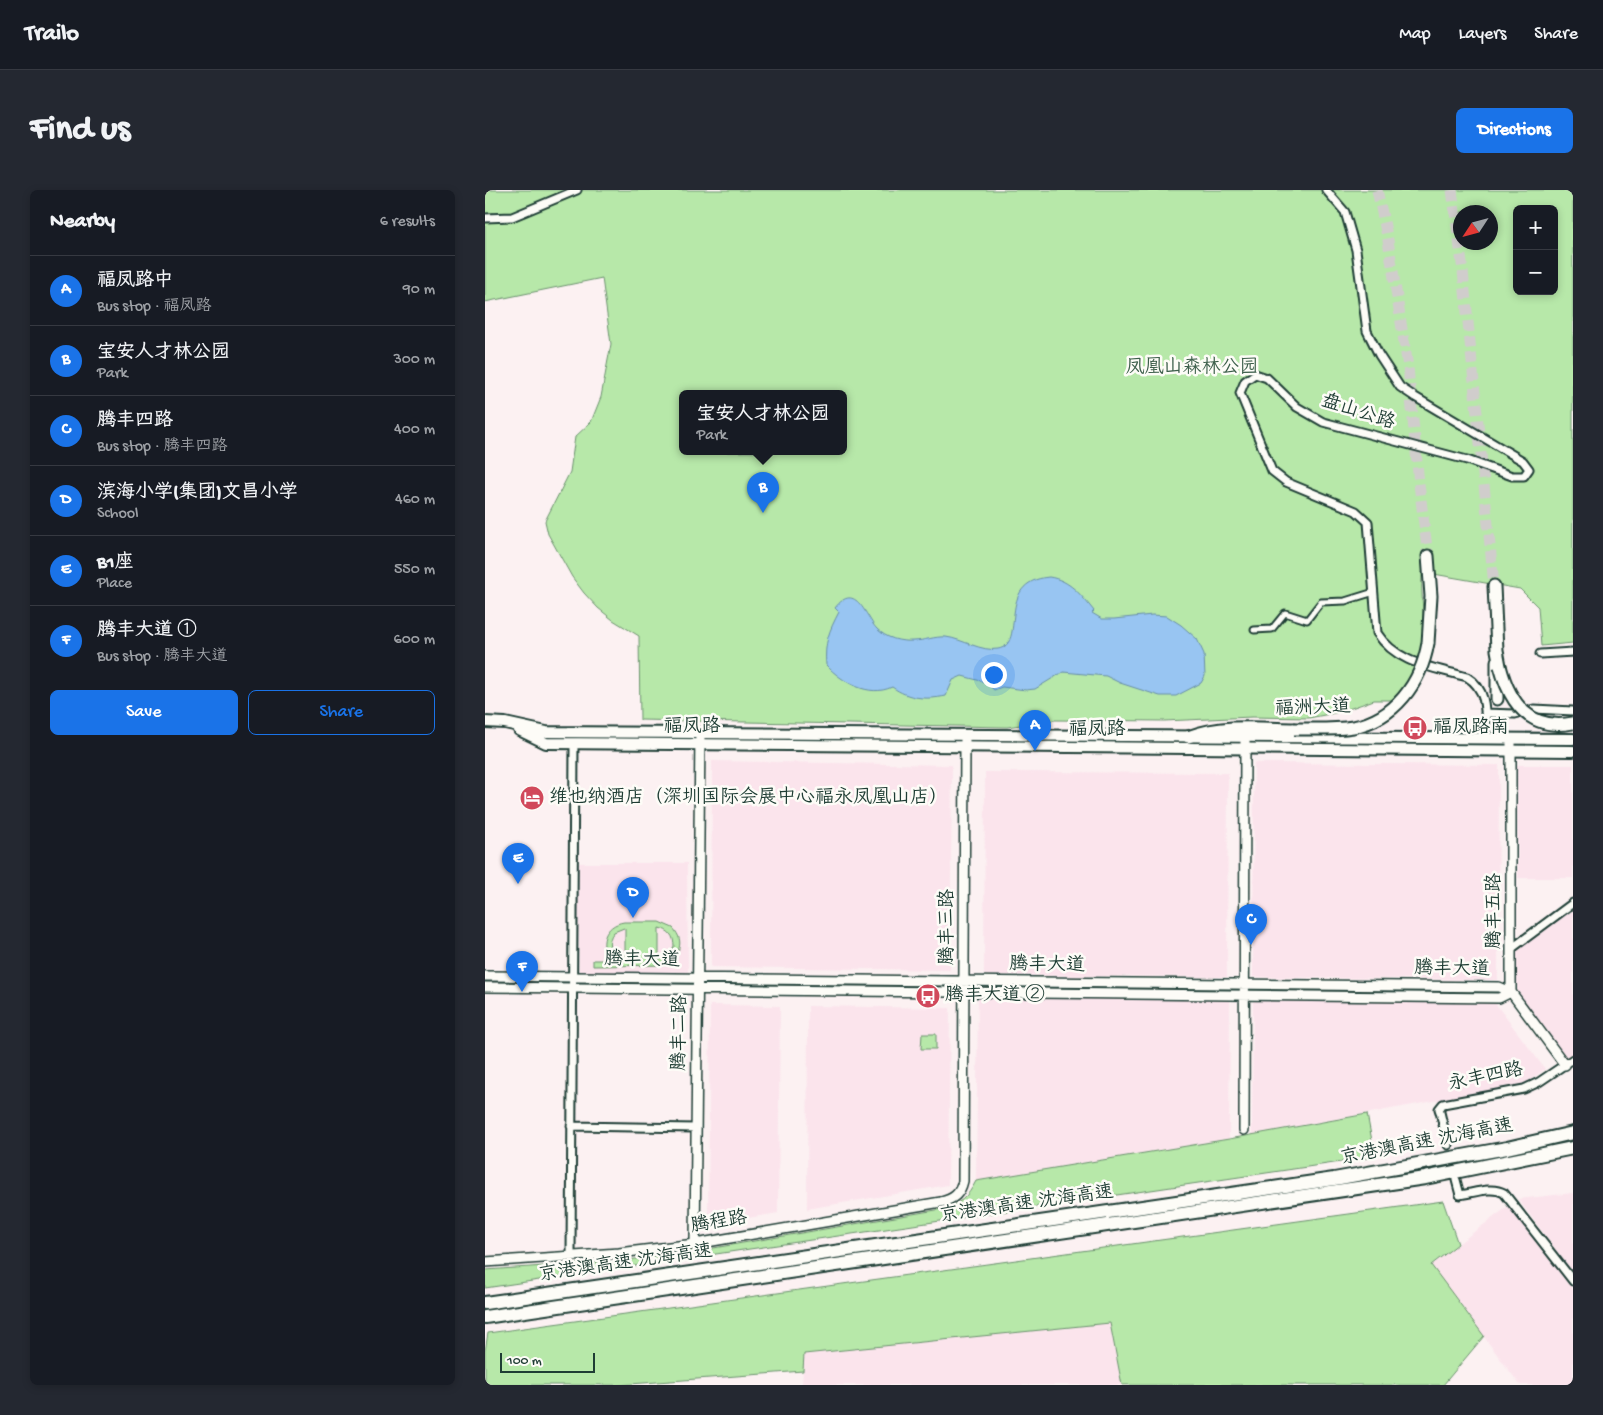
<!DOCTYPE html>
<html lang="en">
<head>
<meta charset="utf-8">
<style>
	body { margin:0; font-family:"Gochi Hand","LXGW WenKai TC",sans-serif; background:#242831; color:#f1f3f6 }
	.controls { position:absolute; right:15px; top:15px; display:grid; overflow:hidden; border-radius:8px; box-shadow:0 2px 8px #0003 }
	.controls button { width:45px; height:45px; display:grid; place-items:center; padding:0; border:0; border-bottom:1px solid #363941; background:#171b24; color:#f1f3f6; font:25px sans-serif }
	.compass { position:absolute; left:968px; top:15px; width:45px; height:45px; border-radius:50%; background:#171b24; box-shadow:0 2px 8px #0003; rotate:234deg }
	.scale { position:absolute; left:15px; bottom:12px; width:95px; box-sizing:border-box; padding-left:5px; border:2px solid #1f3d34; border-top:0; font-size:14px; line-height:18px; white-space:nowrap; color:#1f3d34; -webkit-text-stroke:4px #fdfcf7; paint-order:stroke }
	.you { position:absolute; left:508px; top:484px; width:18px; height:18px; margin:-12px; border:4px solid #fff; border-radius:50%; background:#1a73e8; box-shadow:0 0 0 8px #1a73e833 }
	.badge { display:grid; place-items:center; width:32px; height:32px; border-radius:50%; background:#1a73e8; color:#fff; font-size:16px; font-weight:700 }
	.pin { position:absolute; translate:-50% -41px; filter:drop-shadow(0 1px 2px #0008) }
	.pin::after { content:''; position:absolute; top:26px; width:18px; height:15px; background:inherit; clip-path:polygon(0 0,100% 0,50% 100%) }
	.popup { position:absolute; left:194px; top:200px; width:168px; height:65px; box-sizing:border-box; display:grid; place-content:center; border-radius:8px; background:#171b24; filter:drop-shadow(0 1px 4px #0005); font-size:16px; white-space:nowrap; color:#9ea1a6 }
	.popup b { font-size:19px; color:#f1f3f6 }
	.popup::after { content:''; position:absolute; left:50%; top:100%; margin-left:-10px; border:10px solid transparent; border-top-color:#171b24 }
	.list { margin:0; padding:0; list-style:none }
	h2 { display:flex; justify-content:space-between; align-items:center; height:65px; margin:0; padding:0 20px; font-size:21px }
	h2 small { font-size:16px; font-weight:400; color:#9ea1a6 }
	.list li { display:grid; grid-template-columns:32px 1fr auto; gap:15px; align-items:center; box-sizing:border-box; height:70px; padding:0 20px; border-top:1px solid #363941 }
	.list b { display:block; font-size:19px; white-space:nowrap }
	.list p { margin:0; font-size:16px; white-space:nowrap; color:#9ea1a6 }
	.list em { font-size:16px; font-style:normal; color:#9ea1a6 }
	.actions { display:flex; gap:10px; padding:15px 20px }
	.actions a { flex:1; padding:11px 0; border:1px solid #1a73e8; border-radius:8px; text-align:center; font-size:18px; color:#1a73e8 }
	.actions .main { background:#1a73e8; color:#fff }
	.map { position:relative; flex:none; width:1088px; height:1195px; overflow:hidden; border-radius:8px }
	header { display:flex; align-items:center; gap:30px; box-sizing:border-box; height:70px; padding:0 25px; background:#171b24; border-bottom:1px solid #363941 }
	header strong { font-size:24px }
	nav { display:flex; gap:28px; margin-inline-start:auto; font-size:18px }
	.intro { display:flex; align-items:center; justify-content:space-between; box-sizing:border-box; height:120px; padding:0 30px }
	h1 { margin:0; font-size:35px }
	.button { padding:12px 22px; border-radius:8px; background:#1a73e8; color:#fff; font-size:18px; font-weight:700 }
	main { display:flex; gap:30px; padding:0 30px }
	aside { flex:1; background:#171b24; border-radius:8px; box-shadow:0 2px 8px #0003 }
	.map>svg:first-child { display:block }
	.built { fill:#fbe4ec }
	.green { fill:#b7e8a9; stroke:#6b926e; fill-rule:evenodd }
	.water { fill:#98c5f2; stroke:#688fa6 }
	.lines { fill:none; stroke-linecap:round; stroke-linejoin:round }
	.primary-tunnel { stroke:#d0cdcc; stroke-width:11; stroke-dasharray:11 5.5; stroke-linecap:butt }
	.pedestrian-casing { stroke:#1f3d34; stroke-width:9 }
	.minor-casing { stroke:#1f3d34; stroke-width:11 }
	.tertiary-casing { stroke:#1f3d34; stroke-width:12 }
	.secondary-casing { stroke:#1f3d34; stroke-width:14 }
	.primary-casing { stroke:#1f3d34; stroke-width:15 }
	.motorway-casing { stroke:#1f3d34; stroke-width:16 }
	.pedestrian { stroke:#fdfcf7; stroke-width:5 }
	.minor { stroke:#fdfcf7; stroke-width:7 }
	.tertiary { stroke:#fdfcf7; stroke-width:9 }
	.secondary { stroke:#fdfcf7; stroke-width:10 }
	.primary { stroke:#fdfcf7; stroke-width:11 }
	.motorway { stroke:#fdfcf7; stroke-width:12 }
	.primary-bridge-casing { stroke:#1f3d34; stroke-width:15; stroke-linecap:butt }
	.primary-bridge { stroke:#fdfcf7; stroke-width:11 }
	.labels { text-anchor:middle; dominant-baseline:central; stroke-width:5; stroke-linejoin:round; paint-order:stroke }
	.park-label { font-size:19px; fill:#3d5f4b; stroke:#fdfcf7 }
	.street-label { font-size:19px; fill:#1f3d34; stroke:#fdfcf7 }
	.poi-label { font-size:19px; fill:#1f3d34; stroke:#fdfcf7; text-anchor:start }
</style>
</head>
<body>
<header>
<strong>Trailo</strong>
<nav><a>Map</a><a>Layers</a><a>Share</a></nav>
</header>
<div class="intro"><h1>Find us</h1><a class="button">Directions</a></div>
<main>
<aside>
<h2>Nearby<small>6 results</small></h2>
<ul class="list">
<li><span class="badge">A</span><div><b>福凤路中</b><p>Bus stop · 福凤路</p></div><em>90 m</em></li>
<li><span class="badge">B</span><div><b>宝安人才林公园</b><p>Park</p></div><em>300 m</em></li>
<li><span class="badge">C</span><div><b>腾丰四路</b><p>Bus stop · 腾丰四路</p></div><em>400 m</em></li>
<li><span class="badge">D</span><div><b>滨海小学(集团)文昌小学</b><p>School</p></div><em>460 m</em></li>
<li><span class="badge">E</span><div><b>B1座</b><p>Place</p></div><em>550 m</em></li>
<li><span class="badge">F</span><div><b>腾丰大道 ①</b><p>Bus stop · 腾丰大道</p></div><em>600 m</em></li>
</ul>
<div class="actions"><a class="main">Save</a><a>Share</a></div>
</aside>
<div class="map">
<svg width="1088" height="1195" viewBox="0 0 1088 1195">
	<rect width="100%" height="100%" fill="#fcf1f2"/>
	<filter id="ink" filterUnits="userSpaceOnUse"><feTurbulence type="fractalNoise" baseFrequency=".02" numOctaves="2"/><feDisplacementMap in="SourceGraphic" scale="10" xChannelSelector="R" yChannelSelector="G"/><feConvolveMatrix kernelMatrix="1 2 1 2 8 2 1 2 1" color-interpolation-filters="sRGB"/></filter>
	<g filter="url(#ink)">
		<path class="built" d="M227 571 467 575 465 780 226 777Z
			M769 573 1014 575 1013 790 768 787Z
			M1032 575H1088V688H1033Z
			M500 582 743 583 742 787 499 785Z
			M93 673H202L203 782H94Z
			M1088 720V863L1079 869 1031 800 1030 762Z
			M493 806 745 809 744 949 491 991Z
			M768 809 1010 813 1060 879 1040 894 767 945Z
			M225 815 295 816 293 1023 223 1035Z
			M323 816 465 818 463 995 322 1019Z
			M1088 1003V1083L1033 1009Z
			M1025 1015 1088 1099V1195H1035L945 1075Z
			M625 1133 637 1195H317L319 1164Z"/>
		<path class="green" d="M0 0H1088V453L1056 456 1053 417 1035 399 937 382C935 415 945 453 929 483 923 494 914 502 906 510H889L855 522 824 528 767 527 679 531 570 530 522 537 155 530 154 446 128 430 113 418 99 403 87 387 63 344 60 331 85 282 90 247 106 232 116 207 126 154 117 88 0 112ZM1032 19H1069V101H1032ZM976 22H1006V52H976ZM198 204H358V262H198Z
			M139 732H174L188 738C202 754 190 761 190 775L108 776V770H125C113 755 119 735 139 732ZM139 738 140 739V770C125 768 120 753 129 742ZM174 738C184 740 189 746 189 756L184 766 174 770Z
			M437 844H451V859H436Z
			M882 924 890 967 0 1098V1080L135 1071 211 1061 457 1019C474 1015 483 1007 491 991L744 949Z
			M958 1011 973 1054 946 1075 999 1146 958 1195H637L625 1133 319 1164 318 1181 132 1195H0V1161L3 1143Z"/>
		<path class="water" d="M564 387C585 390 596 405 609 421L607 423 617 429H629L667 425 682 426 696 435 712 449 719 464 720 486 716 493 691 506H675L635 493 621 486 578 482 550 499 541 500 517 497 509 500 500 492 477 486 468 490 461 506C441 510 424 509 407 497 384 508 357 492 341 475 339 453 344 441 354 422L350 418C371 390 381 428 392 439 401 448 415 452 428 451 439 451 450 446 461 447 477 449 497 462 513 459 543 454 509 392 564 387Z"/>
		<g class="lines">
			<path class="primary-tunnel" d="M892 0 903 50 923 177 934 294 943 366
				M967 0 978 81 1009 396"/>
			<defs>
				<path id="pedestrian" d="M769 440 787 439 800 423 822 430 836 412 860 411 886 403"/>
				<path id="minor" d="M841 0 860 22 871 60 882 141 894 165 915 197 930 207 1038 271 1044 279 1039 286H1027L982 270 838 232 812 217 782 188 770 184 760 191 755 203 787 281 801 292 871 321 883 332 892 443C912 474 948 477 982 487 1004 500 1000 526 1001 549
					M0 28 27 27 92 0
					M1055 464 1088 462
					M1000 523 1030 524 1049 519 1088 521
					M1026 759 1088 713
					M86 936 211 938
					M963 955 955 922 954 919 958 914 1039 899 1054 892 1088 869
					M971 990 975 1005C989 1003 1007 996 1019 1003L1088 1091
					M86 1066 89 554"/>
				<path id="tertiary" d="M1026 553V802L1080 875
					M0 786 1014 797 1026 802
					M0 797 1014 808 1026 802
					M759 940 760 547
					M210 1054 215 543
					M0 1072 134 1063 210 1054 456 1012C469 1009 475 1004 478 991L480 550"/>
				<path id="secondary" d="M0 532 20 533 61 542 1088 549
					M34 540 61 553 1088 561"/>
				<path id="primary" d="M943 366 946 406 943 453
					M1009 396 1012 460 1015 476
					M1012 471V509
					M703 547C737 534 773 538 809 539"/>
				<path id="motorway" d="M0 1113 849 989 1022 958 1088 943
					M0 1127 940 988 1088 958"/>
			</defs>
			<use href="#pedestrian" class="pedestrian-casing"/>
			<use href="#minor" class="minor-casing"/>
			<use href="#tertiary" class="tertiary-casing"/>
			<use href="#secondary" class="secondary-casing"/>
			<use href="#primary" class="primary-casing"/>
			<use href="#motorway" class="motorway-casing"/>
			<use href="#pedestrian" class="pedestrian"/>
			<use href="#minor" class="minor"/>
			<use href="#tertiary" class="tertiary"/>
			<use href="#secondary" class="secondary"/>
			<use href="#primary" class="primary"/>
			<use href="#motorway" class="motorway"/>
			<defs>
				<path id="primary-bridge" d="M1015 476C1025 514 1045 541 1088 533
					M809 539C828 539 849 540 868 537 910 529 936 493 943 453"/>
			</defs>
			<use href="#primary-bridge" class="primary-bridge-casing"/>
			<use href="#primary-bridge" class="primary-bridge"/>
		</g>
	</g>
	<defs>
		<symbol id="bus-disc" viewBox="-11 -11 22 22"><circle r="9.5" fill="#d1495b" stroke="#fdfcf7"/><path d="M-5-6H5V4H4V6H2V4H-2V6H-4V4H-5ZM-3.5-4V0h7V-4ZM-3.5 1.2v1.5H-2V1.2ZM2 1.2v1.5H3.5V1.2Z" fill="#fff"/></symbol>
		<symbol id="hotel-disc" viewBox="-11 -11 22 22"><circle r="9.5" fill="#d1495b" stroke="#fdfcf7"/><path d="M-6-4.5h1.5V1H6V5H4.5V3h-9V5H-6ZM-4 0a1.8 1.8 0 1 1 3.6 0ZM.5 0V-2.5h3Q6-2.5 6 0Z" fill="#fff"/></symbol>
	</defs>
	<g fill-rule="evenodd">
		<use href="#bus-disc" x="916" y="524" width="28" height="28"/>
		<use href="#hotel-disc" x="33" y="594" width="28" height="28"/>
		<use href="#bus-disc" x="429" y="792" width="28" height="28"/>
	</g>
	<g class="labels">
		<g class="park-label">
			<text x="707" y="178">凤凰山森林公园</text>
		</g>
		<g class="street-label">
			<text transform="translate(873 223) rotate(18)">盘山公路</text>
			<text transform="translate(828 519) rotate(-2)">福洲大道</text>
			<text x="207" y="537">福凤路</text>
			<text x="612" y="540">福凤路</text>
			<text transform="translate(1010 721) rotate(-90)">腾丰五路</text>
			<text transform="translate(463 737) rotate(-90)">腾丰三路</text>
			<text transform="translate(157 771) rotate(1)">腾丰大道</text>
			<text transform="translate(562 776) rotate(1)">腾丰大道</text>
			<text transform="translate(967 780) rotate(1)">腾丰大道</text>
			<text transform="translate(196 843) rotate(-89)">腾丰二路</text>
			<text transform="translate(1001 888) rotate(-12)">永丰四路</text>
			<text transform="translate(942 953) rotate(-11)">京港澳高速 沈海高速</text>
			<text transform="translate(542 1015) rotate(-8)">京港澳高速 沈海高速</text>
			<text transform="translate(234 1033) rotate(-9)">腾程路</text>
			<text transform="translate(141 1074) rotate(-8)">京港澳高速 沈海高速</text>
		</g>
		<g class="poi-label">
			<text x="948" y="538">福凤路南</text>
			<text x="64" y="608">维也纳酒店（深圳国际会展中心福永凤凰山店）</text>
			<text x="460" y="806">腾丰大道 ②</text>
		</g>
	</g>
</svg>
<div class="controls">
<button>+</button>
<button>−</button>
</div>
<svg class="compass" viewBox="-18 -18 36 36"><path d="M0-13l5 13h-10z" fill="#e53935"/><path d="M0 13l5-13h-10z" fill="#9ea1a6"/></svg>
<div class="scale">100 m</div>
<div class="you"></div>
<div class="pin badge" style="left:550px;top:561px">A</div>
<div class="pin badge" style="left:278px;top:323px">B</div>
<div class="popup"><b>宝安人才林公园</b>Park</div>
<div class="pin badge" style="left:766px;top:755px">C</div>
<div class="pin badge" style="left:148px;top:728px">D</div>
<div class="pin badge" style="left:33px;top:694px">E</div>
<div class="pin badge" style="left:37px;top:802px">F</div>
</div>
</main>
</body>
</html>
